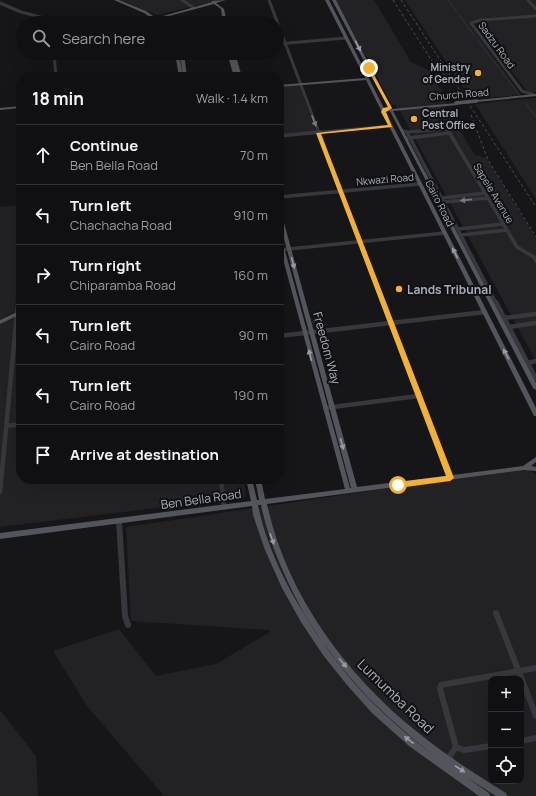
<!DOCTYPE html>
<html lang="en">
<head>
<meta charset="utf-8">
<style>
	body { margin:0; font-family:Manrope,sans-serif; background:#19191b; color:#f1f3f6 }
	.controls { position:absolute; right:12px; bottom:12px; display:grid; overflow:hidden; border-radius:8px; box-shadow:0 4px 16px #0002 }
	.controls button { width:36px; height:36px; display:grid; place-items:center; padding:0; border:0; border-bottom:1px solid #303032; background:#101012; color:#f1f3f6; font:20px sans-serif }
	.stop { position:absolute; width:12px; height:12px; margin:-9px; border:3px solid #f2b134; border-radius:50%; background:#fff }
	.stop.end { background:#f2b134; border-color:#fff; box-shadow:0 1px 4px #0008 }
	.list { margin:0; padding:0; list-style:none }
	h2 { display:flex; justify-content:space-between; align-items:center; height:52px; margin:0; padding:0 16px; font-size:17px }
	h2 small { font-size:13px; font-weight:400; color:#9c9d9f }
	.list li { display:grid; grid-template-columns:26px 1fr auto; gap:12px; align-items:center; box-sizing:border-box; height:60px; padding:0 16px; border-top:1px solid #303032 }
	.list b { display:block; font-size:15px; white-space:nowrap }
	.list p { margin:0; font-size:13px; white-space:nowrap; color:#9c9d9f }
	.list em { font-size:13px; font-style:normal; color:#9c9d9f }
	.icon { flex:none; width:22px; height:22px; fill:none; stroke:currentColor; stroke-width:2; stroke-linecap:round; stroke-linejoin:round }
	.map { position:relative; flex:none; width:536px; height:796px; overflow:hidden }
	.search { position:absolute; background:#101012; box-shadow:0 4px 16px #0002; left:16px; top:16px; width:268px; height:44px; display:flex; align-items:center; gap:10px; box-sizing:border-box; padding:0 14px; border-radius:22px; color:#9c9d9f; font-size:15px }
	.panel { position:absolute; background:#101012; box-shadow:0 4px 16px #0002; left:16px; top:72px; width:268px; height:412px; border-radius:16px }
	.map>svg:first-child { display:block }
	.built { fill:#222225; fill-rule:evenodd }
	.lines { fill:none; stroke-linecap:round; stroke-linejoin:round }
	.stream { stroke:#2c353c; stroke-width:1 }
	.minor-far3 { stroke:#37383d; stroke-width:3 }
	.minor-far2 { stroke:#37383d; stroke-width:3.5 }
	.minor-far1 { stroke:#37383d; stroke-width:4.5 }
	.minor { stroke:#37383d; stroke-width:6 }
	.major { fill:#53555c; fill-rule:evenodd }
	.rail { stroke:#4a4c52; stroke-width:1; stroke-dasharray:3 2.5; stroke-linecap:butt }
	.major-bridge { stroke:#53555c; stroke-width:3.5 }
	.oneway { fill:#979ba6 }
	.oneway2 { fill:#757881 }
	.route { fill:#f2b134 }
	.poi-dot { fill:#f2b134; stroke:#111113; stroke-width:1.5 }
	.labels { text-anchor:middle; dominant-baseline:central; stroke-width:4; stroke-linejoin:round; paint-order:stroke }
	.far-street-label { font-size:10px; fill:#a8adb8; stroke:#111113 }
	.far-poi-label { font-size:10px; font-weight:bold; fill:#a8adb8; stroke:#111113; text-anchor:end }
	.poi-label { font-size:12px; font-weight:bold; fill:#a8adb8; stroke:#111113; text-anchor:start }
	.street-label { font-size:12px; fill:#a8adb8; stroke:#111113 }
	.near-street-label { font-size:14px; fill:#a8adb8; stroke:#111113 }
</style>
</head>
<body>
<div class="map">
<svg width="536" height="796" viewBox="0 0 536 796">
	<rect width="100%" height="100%" fill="#161618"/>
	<path class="built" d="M121 0H219L157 15Z
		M336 0H374L411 62 428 70 448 100 445 107 475 155 486 158 536 239V361L399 109 391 103Z
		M405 0H536V15L479 19 468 22 521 95 471 99Z
		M536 17V92L528 93 475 22Z
		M299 85 316 131 279 135V87Z
		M536 98V199L475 104Z
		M21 205V249L14 312 0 319V207Z
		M21 312V479H244L246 497 0 527V323Z
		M525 468 536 474V796H164L87 706 53 651 119 629 156 676 216 664 270 632 269 630 131 621 126 527ZM491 679H521V781H491Z
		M0 710 36 756 38 796H0Z"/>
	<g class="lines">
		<path class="stream" d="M448 0 457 12
			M459 15 475 36
			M478 41 519 94
			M526 103 536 117"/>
		<path class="minor-far3" d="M182 0 194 8
			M269 0 319 133
			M528 0 536 9
			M0 3 21 12 63 23
			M130 23 156 19
			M277 44 346 38
			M54 53 56 77
			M534 95 522 91 471 23 481 20 536 16
			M402 130 408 133
			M407 132 447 129 450 133
			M309 133 391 126
			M446 133H449"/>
		<path class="minor-far2" d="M319 132 384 303
			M407 132 496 303
			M449 132 517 247 534 257 536 261
			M279 136 320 132
			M408 138 449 133
			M279 197 420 184
			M442 198 485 193
			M444 202 488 198
			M458 229 503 224
			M461 235 507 230
			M279 250 445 233
			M18 303 21 269"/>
		<path class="minor-far1" d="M383 302 450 478
			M496 302 536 379
			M504 318 536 314
			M509 327 536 323
			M279 336 485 312
			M528 363 536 361
			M325 408 418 396
			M7 426 21 424
			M221 479 224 507
			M0 492 18 302"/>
		<path class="minor" d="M119 521 125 616 128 625
			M496 613 536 716
			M521 741 536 738
			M456 747 440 689 441 685 536 668
			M447 760 456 747 464 750 491 746"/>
		<path class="major" d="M114 0H119L146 11 156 18 212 2V1L226 0 216 3 224 9 227 23H223L221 9 214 4 158 19 163 23H159L144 13Z
			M325 0H329L536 408V416H534L366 80 279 87V85L365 78Z
			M332 0H336L392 109 457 103 459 104 457 105 393 111 536 383V390L533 388 390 111 387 110 389 109Z
			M175 53H179L183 77H179Z
			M180 53H184L187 77H183Z
			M227 53H231L238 77H234Z
			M231 53H235L242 77H238Z
			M536 94V96L477 102 475 101 477 100Z
			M21 106V108L0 110V108Z
			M279 211 281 212 357 487 523 466 536 457V462L531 466 536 467V471L524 470 267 504C286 593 345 674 416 731 444 754 475 774 506 793L507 796H496L466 777 489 793 490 796H479L409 746 372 713 347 685 323 655 301 622 282 588 265 550 253 515 252 506 0 539V533L251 501 246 479H252L257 500H259L255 479H261L265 499 345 489 279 244V235L281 236 350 488H351L279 220ZM258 505H261C268 539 282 571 298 602 304 615 313 627 320 639 293 598 268 554 258 505ZM322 641C330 652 339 665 348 675 373 705 402 730 432 754 390 722 351 685 322 641Z
			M21 310V314L0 324V320Z"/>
		<path class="rail" d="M393 0 432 61 448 79
			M401 0 536 207
			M471 115 488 160 536 237"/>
		<path class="major-bridge" d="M456 103 477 101"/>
	</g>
	<defs><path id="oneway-solid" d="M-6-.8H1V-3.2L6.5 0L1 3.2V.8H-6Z"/></defs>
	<g class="oneway">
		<use href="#oneway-solid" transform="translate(358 46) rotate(63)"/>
		<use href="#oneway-solid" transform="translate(455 253) rotate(-117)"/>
		<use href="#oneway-solid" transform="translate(293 263) rotate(76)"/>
		<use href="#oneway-solid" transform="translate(506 354) rotate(-117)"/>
		<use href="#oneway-solid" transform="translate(310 355) rotate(-104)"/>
		<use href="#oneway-solid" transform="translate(342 444) rotate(74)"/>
		<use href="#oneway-solid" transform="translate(272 539) rotate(70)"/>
		<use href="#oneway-solid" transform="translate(343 663) rotate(50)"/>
		<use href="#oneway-solid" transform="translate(409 740) rotate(-142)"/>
		<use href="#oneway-solid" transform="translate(460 769) rotate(33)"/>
	</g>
	<g class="oneway2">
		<use href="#oneway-solid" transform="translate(314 121) rotate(69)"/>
		<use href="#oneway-solid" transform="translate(466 200) rotate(174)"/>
	</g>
	<path class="route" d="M369 66 392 108 386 112 392 127 321 134 454 478 450 481 398 488 394 485 398 482 446 476 316 133 388 125 381 112 383 108 388 107 367 68Z"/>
	<g class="poi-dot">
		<circle cx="478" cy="73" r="4"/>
		<circle cx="414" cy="119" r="4"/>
		<circle cx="399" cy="289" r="4"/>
	</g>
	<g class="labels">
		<g class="far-street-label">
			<text transform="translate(497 45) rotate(54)">Sadzu Road</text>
			<text transform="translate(459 94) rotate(-5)">Church Road</text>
			<text transform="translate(385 179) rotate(-5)">Nkwazi Road</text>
			<text transform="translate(494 193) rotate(59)">Sapele Avenue</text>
			<text transform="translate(440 203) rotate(63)">Cairo Road</text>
		</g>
		<g class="far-poi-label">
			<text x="470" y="67">Ministry<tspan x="470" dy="12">of Gender</tspan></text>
			<text x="422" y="113" text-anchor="start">Central<tspan x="422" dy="12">Post Office</tspan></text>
		</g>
		<g class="poi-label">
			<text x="407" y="289">Lands Tribunal</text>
		</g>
		<g class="street-label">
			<text transform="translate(327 348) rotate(75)">Freedom Way</text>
			<text transform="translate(201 499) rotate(-8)">Ben Bella Road</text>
		</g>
		<g class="near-street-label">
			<text transform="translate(396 696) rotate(44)">Lumumba Road</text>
		</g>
	</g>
</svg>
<div class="controls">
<button>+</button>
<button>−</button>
<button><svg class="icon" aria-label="locate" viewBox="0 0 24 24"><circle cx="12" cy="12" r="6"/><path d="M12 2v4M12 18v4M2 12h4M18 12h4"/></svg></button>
</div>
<div class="stop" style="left:398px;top:485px"></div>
<div class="stop end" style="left:369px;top:68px"></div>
<div class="search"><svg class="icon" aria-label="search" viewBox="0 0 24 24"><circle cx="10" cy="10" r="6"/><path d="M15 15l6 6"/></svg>Search here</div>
<section class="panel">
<h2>18 min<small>Walk · 1.4 km</small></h2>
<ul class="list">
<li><svg class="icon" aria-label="ahead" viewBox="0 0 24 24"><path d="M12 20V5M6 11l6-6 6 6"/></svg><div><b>Continue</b><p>Ben Bella Road</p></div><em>70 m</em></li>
<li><svg class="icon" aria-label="left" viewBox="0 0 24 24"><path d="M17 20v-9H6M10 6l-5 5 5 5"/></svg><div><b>Turn left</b><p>Chachacha Road</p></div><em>910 m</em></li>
<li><svg class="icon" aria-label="right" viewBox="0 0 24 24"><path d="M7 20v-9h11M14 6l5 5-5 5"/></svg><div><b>Turn right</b><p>Chiparamba Road</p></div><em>160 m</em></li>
<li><svg class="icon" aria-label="left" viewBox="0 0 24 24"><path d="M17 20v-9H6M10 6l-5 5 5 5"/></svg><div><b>Turn left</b><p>Cairo Road</p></div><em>90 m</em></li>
<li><svg class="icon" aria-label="left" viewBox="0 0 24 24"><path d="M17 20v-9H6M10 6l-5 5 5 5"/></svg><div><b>Turn left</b><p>Cairo Road</p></div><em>190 m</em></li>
<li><svg class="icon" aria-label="arrive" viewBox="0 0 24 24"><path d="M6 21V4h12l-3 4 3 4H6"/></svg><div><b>Arrive at destination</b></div></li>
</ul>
</section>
</div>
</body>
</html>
